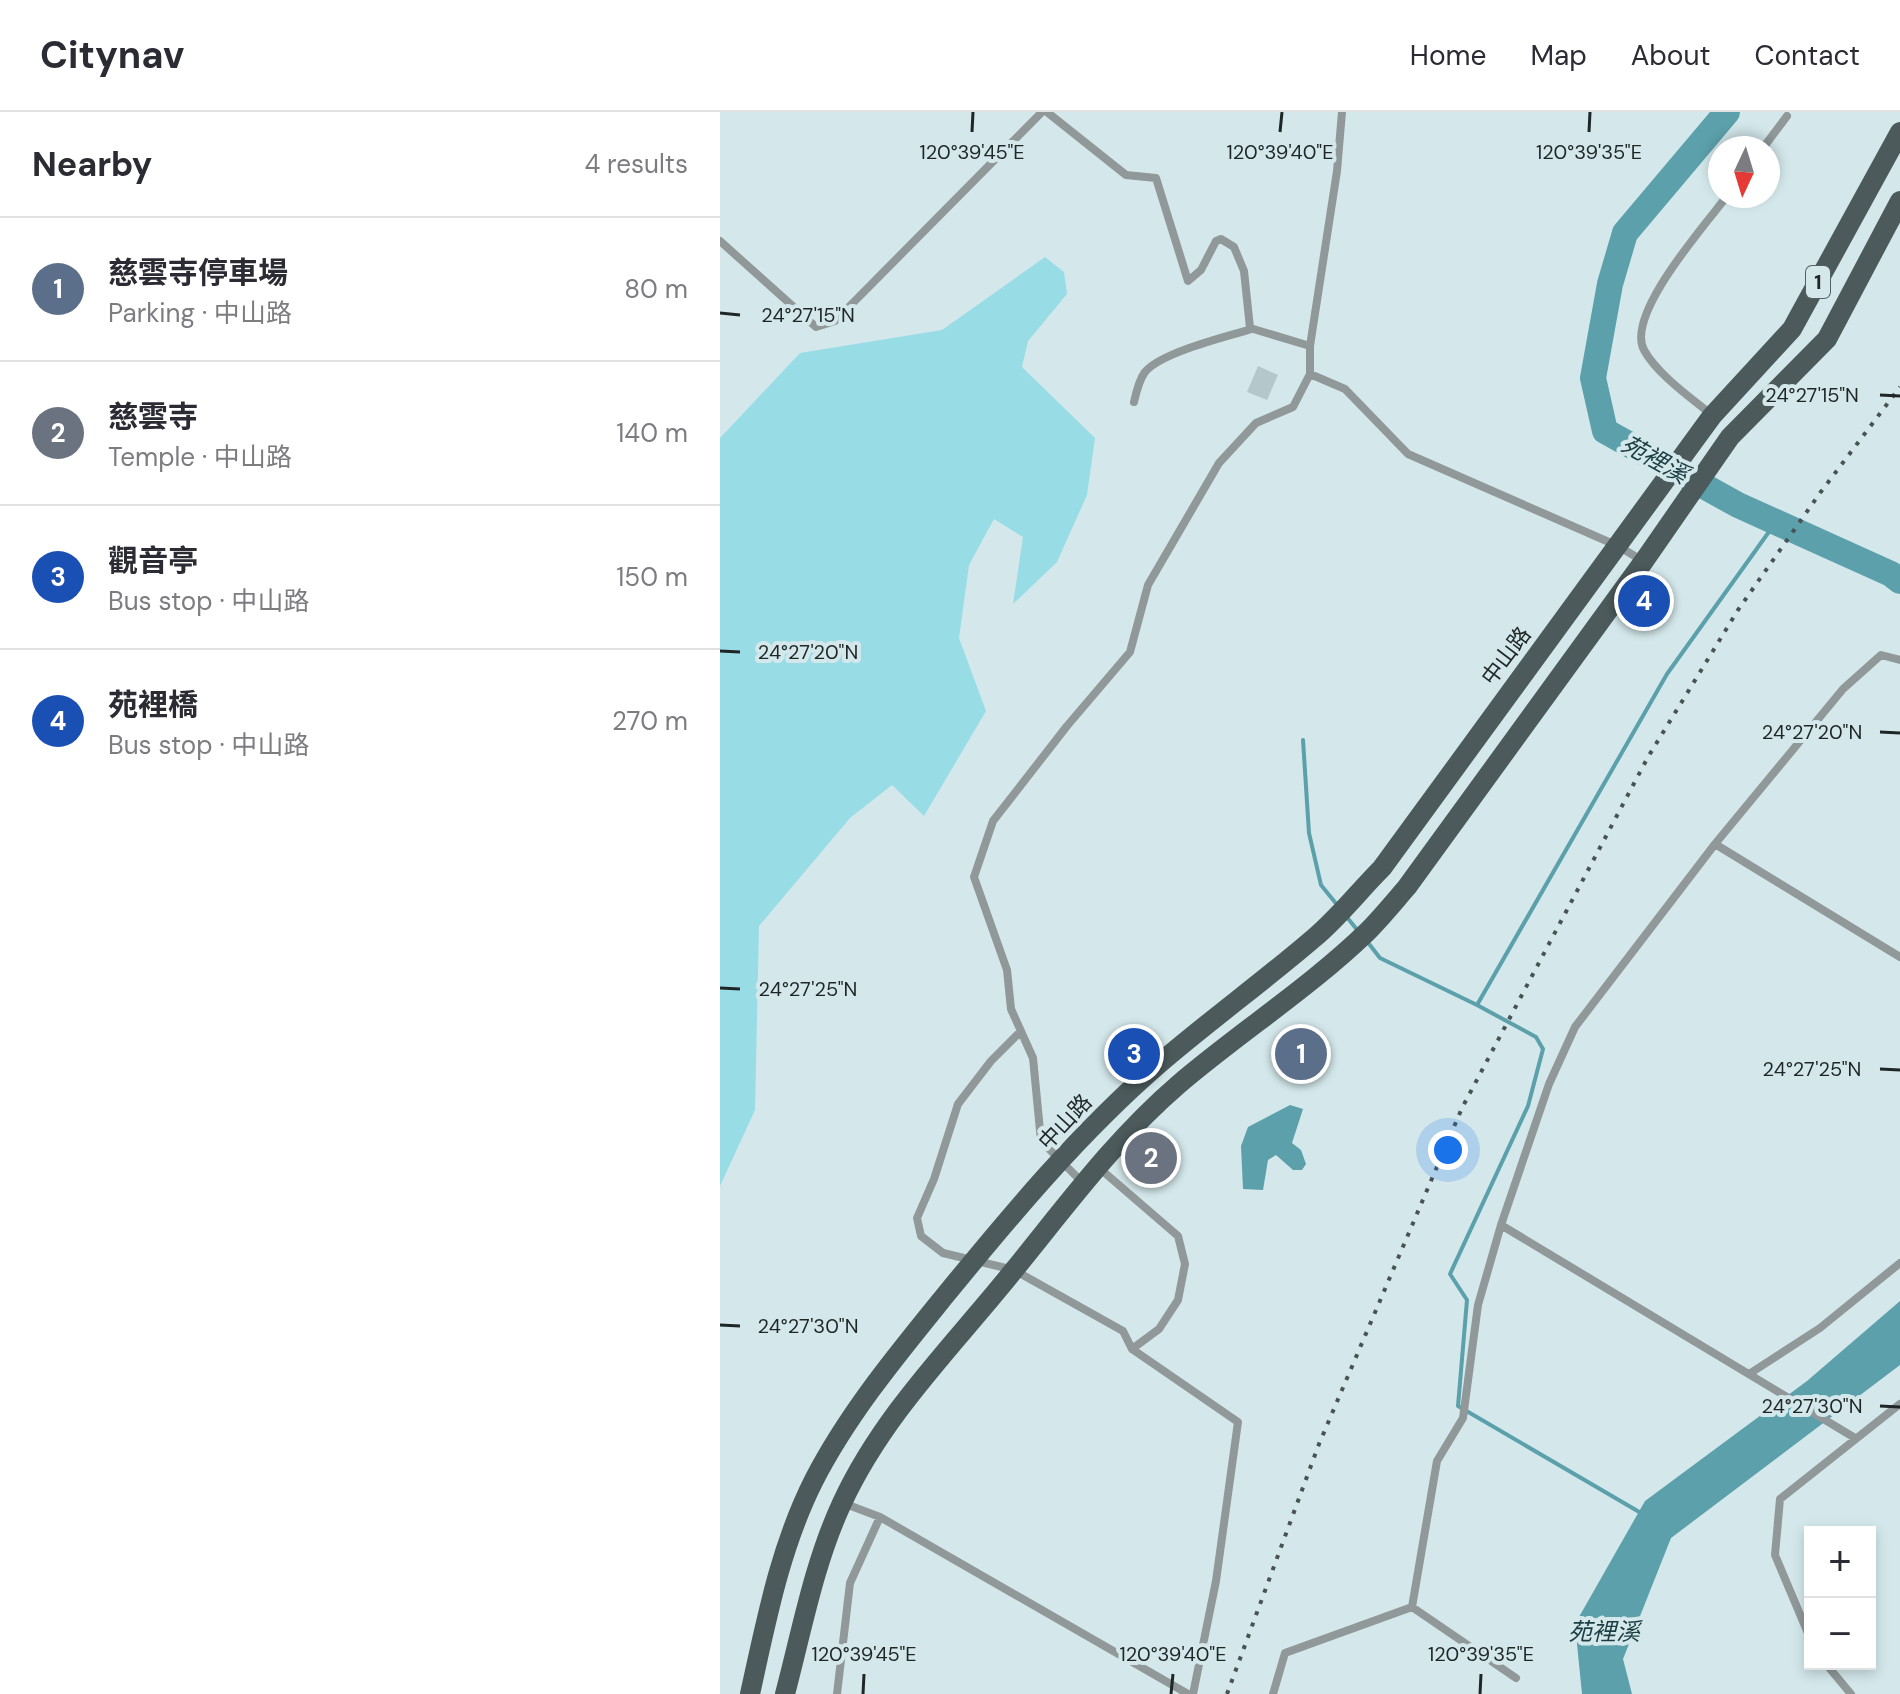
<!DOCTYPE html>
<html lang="en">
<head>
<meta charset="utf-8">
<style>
	body { margin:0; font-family:"DM Sans","Noto Sans TC",sans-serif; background:#f7f7f7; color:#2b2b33 }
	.controls { position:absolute; right:24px; bottom:24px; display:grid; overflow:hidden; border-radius:0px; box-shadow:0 4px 12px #0003 }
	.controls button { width:72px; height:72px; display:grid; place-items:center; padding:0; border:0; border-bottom:2px solid #e1e1e2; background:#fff; color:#2b2b33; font:40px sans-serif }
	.compass { position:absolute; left:988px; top:24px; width:72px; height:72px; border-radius:50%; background:#fff; box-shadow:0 4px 12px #0003; rotate:184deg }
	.you { position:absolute; left:728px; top:1038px; width:28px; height:28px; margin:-20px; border:6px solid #fff; border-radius:50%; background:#1a73e8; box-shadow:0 0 0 12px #1a73e833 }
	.badge { display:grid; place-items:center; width:52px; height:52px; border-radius:50%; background:#0b8043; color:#fff; font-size:26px; font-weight:700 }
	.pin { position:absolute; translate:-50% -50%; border:4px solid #fff; box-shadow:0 2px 8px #0006 }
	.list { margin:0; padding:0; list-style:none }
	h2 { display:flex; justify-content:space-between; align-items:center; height:104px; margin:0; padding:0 32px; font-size:34px }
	h2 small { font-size:26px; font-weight:400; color:#7c7c81 }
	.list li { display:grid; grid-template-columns:52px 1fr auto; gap:24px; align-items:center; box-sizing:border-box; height:144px; padding:0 32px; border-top:2px solid #e1e1e2 }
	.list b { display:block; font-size:30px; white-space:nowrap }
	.list p { margin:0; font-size:26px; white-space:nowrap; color:#7c7c81 }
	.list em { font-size:26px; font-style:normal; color:#7c7c81 }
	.map { position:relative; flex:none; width:1180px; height:1582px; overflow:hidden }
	header { display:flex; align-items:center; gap:48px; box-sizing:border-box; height:112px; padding:0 40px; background:#fff; border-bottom:2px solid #e1e1e2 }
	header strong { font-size:38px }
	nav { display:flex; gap:44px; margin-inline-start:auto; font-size:28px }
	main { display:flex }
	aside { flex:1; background:#fff }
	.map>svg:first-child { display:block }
	.green { fill:#98dce6 }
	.water { fill:#5ba0aa }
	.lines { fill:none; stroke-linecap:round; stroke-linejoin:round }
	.stream { stroke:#5ba0aa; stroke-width:4 }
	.river { stroke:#5ba0aa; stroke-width:26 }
	.building { fill:#b4c7ca }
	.service { stroke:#909899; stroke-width:8 }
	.primary { stroke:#4c5a5c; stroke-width:20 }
	.rail { stroke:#485254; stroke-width:4; stroke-dasharray:4 8; stroke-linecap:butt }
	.ticks { fill:none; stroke:#1f2627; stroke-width:3 }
	.labels { text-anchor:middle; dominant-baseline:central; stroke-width:8; stroke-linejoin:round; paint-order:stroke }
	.shield { fill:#d4e8eb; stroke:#556062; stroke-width:2 }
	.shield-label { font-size:20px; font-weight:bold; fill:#1f2627 }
	.street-label { font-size:22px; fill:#1f2627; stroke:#d4e8eb }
	.water-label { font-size:24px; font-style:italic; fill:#1b3e42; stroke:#d4e8eb }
	.ticks-label { font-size:20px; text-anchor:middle; fill:#1f2627; stroke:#d4e8eb; stroke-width:8; stroke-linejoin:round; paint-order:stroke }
</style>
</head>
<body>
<header>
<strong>Citynav</strong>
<nav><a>Home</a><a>Map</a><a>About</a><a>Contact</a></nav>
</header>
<main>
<aside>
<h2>Nearby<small>4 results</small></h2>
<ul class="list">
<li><span class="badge" style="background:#5c6f8a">1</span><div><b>慈雲寺停車場</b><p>Parking · 中山路</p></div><em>80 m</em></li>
<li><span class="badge" style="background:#6b7280">2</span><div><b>慈雲寺</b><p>Temple · 中山路</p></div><em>140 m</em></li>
<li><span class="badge" style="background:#1a4fb4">3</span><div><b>觀音亭</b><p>Bus stop · 中山路</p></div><em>150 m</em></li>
<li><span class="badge" style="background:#1a4fb4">4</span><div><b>苑裡橋</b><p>Bus stop · 中山路</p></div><em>270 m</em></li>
</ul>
</aside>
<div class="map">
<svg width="1180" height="1582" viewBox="0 0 1180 1582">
	<rect width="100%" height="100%" fill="#d4e8eb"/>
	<path class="green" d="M325 145 344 160 347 182 308 229 302 255 375 326 367 383 337 450 293 492 303 425 274 407 249 453 239 526 266 599 204 704 172 673 130 706 39 814 35 998 0 1074V326L80 241 222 218Z"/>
	<path class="water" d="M570 993 583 997 572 1031 581 1038 586 1052 582 1058H573L556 1043 548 1048 543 1078 523 1077 521 1034 528 1015Z
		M1180 1189V1253L951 1426 903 1547 912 1582H862L855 1512 925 1389 1087 1269Z"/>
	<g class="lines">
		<path class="stream" d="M583 628 589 721 601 773 618 794
			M626 804 638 819
			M646 828 660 846 757 893 947 562 1056 410
			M757 893 816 925 823 937 808 994 730 1162 747 1188 738 1294 921 1401"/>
		<path class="river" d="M1007 0 905 121 890 172 873 266 885 319 1018 393 1171 462 1180 469"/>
	</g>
	<path class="building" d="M538 254 558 263 547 288 527 280Z
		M426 1021 458 1049 438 1073 405 1043Z"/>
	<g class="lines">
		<path class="service" d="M327 0 406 63 436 66 468 169 481 158 496 129 501 127 514 135 524 159 530 216 590 234
			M1043 36 1067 4
			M0 129 96 215 115 209 322 0
			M590 262 625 277 688 342 898 434 923 449
			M414 290C416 281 419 268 425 260 440 241 507 224 532 217
			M992 303C971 286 937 262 924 238 905 203 985 113 1007 84
			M995 732 1180 845
			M301 919 271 949 238 992 214 1067 197 1106 201 1124 223 1141 294 1158 403 1219 412 1237 518 1310 496 1469 473 1582
			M378 1055 458 1124 465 1152 458 1188 439 1217 412 1237
			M362 1070 321 1029 313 946 291 897 287 858 254 765 273 709 347 614 410 540 428 473 499 351 536 311 573 295 590 262V234L617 59 622 0
			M781 1113 1135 1326
			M1029 1262 1100 1216 1180 1151
			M123 1391 160 1405 468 1582
			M692 1495 796 1566
			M1090 1526 1055 1443 1060 1387 1180 1292
			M1106 1552 1131 1582
			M117 1582 130 1471 160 1405
			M553 1582 565 1541 692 1495 717 1349 743 1306 758 1193 781 1113 829 972 855 915 995 732 1123 577 1161 543 1180 548"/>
		<path class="primary" d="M30 1582C46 1510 60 1435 94 1368 128 1302 176 1244 223 1186 290 1104 359 1021 440 951 490 908 544 869 594 826 619 805 639 779 662 756L992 304 1072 217 1180 20
			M65 1582C82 1518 94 1451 122 1391 163 1302 234 1233 294 1158 347 1093 395 1027 459 972 520 920 589 876 647 820 661 806 674 790 687 775L924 449 1010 325 1107 227 1180 89"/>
		<path class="rail" d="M507 1582 599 1332 742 996 928 645 1018 498 1100 381 1180 275"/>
	</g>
	<path class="ticks" d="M252 20 253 0M560 20 562 0M869 20 870 0M0 201 20 203M1160 283 1180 284M0 539 20 540M1160 620 1180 621M0 876 20 877M1160 957 1180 958M0 1213 20 1214M1160 1294 1180 1295M143 1582 144 1562M451 1582 453 1562M760 1582 761 1562"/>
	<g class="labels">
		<rect class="shield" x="1086" y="154" width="24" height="32" rx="6"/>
		<g class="shield-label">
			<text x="1098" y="170">1</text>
		</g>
		<g class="street-label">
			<text transform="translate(786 544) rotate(-53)">中山路</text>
			<text transform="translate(345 1010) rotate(-47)">中山路</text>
		</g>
		<g class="water-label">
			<text transform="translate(935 347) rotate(29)">苑裡溪</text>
			<text x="884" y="1519">苑裡溪</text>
		</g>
	</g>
	<g class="ticks-label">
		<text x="252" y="47">120°39'45"E</text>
		<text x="560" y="47">120°39'40"E</text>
		<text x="869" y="47">120°39'35"E</text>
		<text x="88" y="210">24°27'15"N</text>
		<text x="1092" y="290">24°27'15"N</text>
		<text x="88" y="547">24°27'20"N</text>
		<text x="1092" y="627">24°27'20"N</text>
		<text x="88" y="884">24°27'25"N</text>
		<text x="1092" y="964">24°27'25"N</text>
		<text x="88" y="1221">24°27'30"N</text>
		<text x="1092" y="1301">24°27'30"N</text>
		<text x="144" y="1549">120°39'45"E</text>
		<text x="453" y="1549">120°39'40"E</text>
		<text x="761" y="1549">120°39'35"E</text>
	</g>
</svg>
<div class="controls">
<button>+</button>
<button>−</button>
</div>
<svg class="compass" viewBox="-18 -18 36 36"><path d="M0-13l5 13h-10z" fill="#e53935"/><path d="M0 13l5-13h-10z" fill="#7c7c81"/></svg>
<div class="you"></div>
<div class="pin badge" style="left:581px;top:942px;background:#5c6f8a">1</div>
<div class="pin badge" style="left:431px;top:1046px;background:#6b7280">2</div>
<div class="pin badge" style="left:414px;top:942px;background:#1a4fb4">3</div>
<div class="pin badge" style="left:924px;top:489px;background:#1a4fb4">4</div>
</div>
</main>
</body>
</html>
